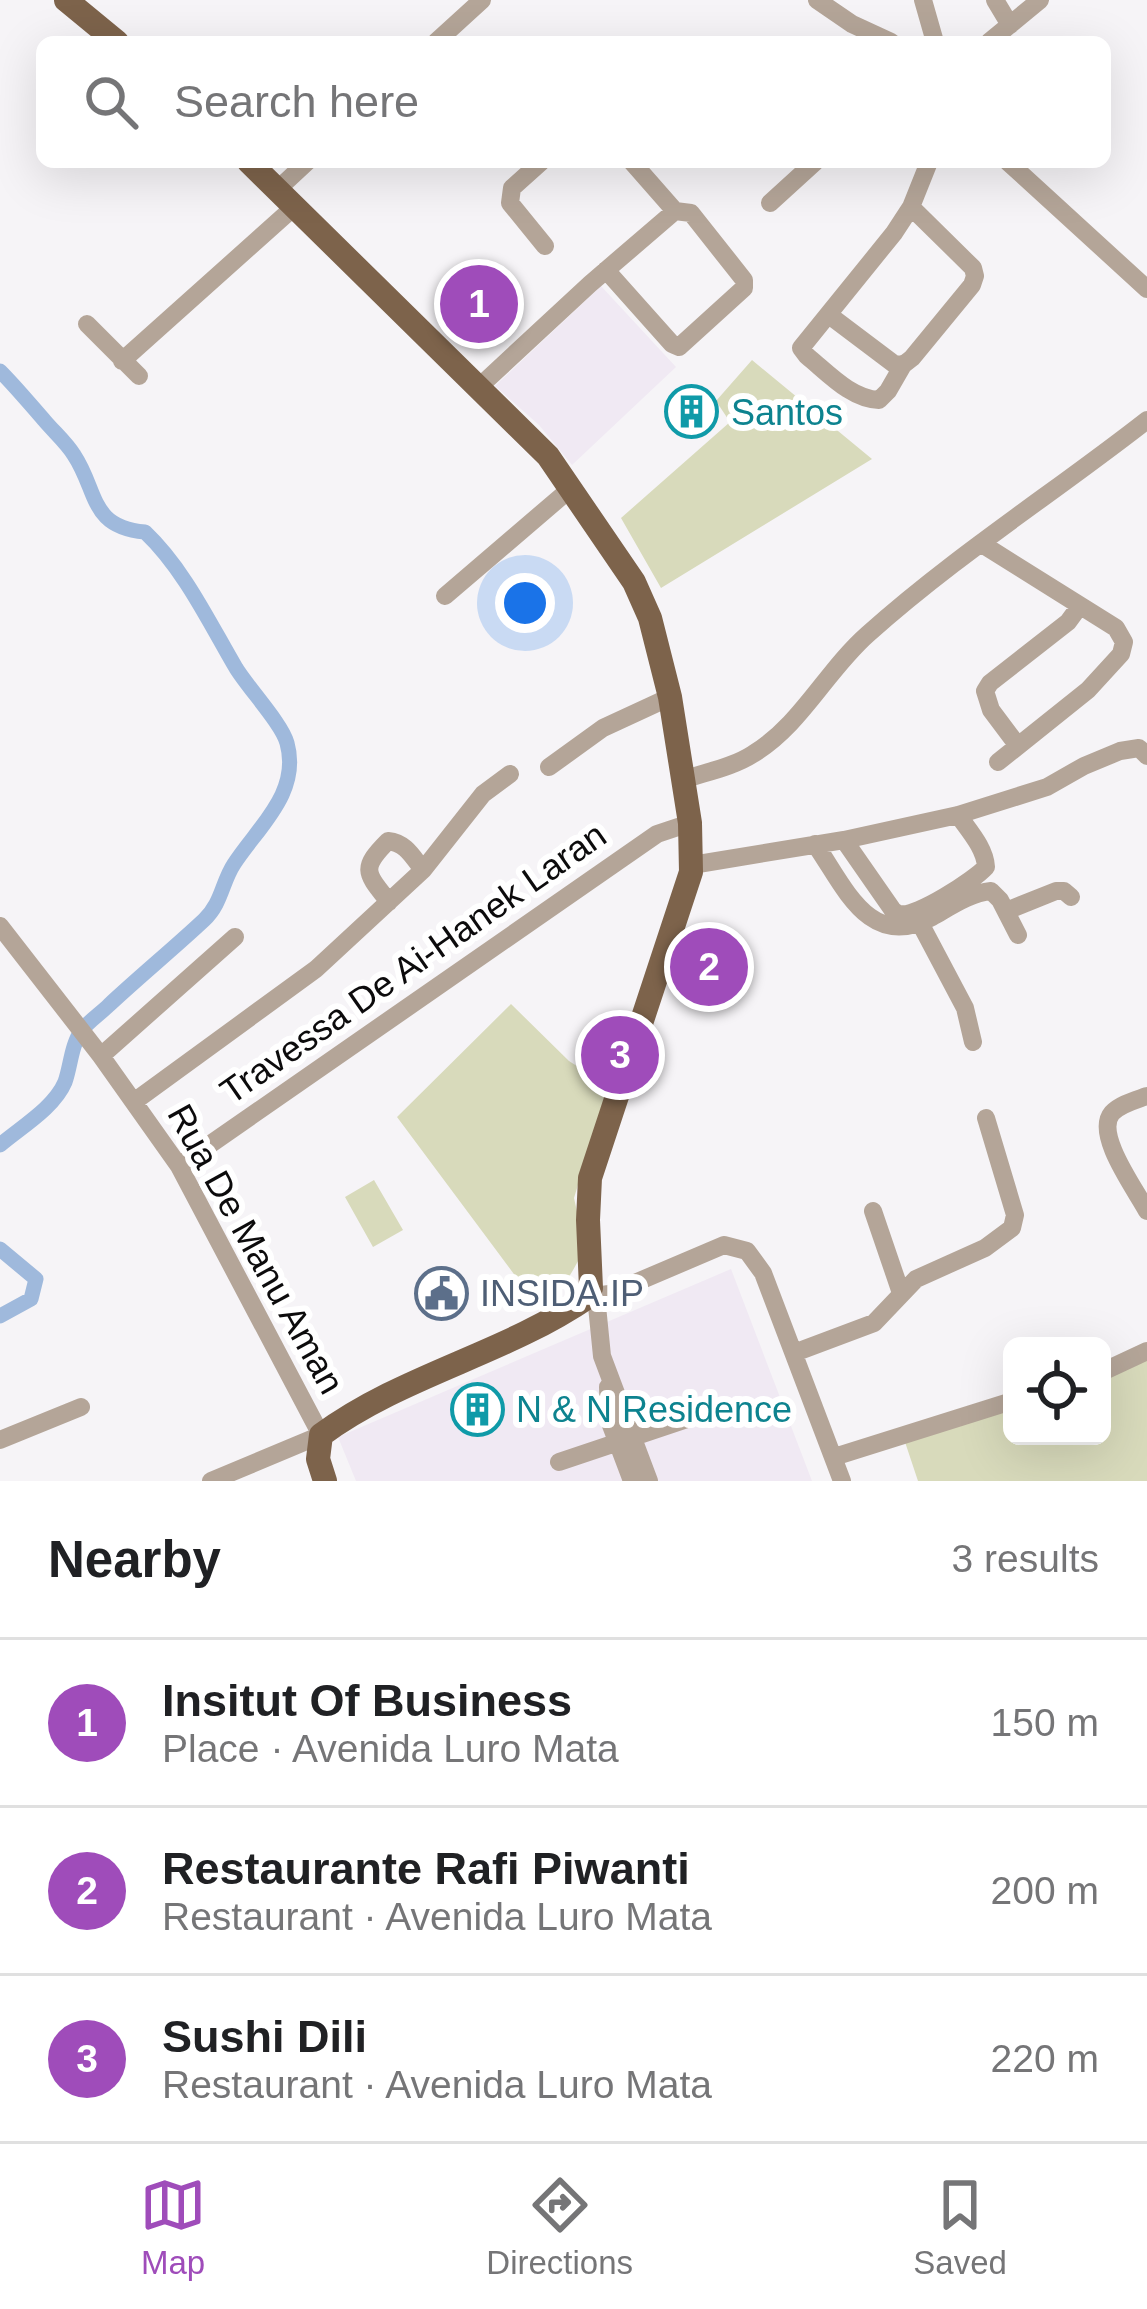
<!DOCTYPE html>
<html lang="en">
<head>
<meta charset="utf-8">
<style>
	body { margin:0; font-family:Arial,sans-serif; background:#f2f2f2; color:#202124 }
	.controls { position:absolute; right:36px; bottom:36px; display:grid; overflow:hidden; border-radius:18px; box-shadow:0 12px 48px #0002 }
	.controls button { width:108px; height:108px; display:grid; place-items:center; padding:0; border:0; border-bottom:3px solid #e0e0e0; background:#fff; color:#202124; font:60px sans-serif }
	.you { position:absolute; left:525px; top:603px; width:42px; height:42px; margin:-30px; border:9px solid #fff; border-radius:50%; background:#1a73e8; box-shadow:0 0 0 18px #1a73e833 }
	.badge { display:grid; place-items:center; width:78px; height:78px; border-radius:50%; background:#9f4cba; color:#fff; font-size:39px; font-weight:700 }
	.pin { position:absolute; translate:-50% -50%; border:6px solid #fff; box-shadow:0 3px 12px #0006 }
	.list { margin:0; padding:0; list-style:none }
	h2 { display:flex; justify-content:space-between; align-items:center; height:156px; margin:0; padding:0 48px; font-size:51px }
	h2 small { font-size:39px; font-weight:400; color:#757577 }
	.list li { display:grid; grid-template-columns:78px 1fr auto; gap:36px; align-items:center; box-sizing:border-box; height:168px; padding:0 48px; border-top:3px solid #e0e0e0 }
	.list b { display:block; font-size:45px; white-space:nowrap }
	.list p { margin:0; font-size:39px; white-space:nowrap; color:#757577 }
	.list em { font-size:39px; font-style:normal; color:#757577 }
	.icon { flex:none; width:66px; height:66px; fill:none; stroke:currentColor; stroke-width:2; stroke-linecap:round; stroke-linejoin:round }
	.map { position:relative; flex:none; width:1147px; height:1481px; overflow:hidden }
	.search { position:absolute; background:#fff; box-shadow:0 12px 48px #0002; left:36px; right:36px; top:36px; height:132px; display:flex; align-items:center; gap:30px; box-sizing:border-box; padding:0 42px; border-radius:18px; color:#757577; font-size:45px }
	.sheet { height:660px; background:#fff }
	nav { display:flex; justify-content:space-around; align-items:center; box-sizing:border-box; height:168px; border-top:3px solid #e0e0e0; background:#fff; font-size:33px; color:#757577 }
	nav a { display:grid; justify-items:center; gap:6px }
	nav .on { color:#9f4cba }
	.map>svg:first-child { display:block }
	.built { fill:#f0e9f3 }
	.green { fill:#d8dabb }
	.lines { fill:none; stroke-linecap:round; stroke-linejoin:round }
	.canal { stroke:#9fb9dc; stroke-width:15 }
	.minor { stroke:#b4a598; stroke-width:18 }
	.major { stroke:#7d634b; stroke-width:24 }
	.labels { text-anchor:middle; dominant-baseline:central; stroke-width:12; stroke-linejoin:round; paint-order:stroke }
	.culture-label { font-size:36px; fill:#0d838f; stroke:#fff; text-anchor:start }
	.street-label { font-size:36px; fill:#0c0b0c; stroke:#fff }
	.service-label { font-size:36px; fill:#4e5e75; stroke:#fff; text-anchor:start }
</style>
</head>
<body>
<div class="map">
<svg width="1147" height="1481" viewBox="0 0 1147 1481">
	<rect width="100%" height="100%" fill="#f6f4f7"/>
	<path class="built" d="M601 286 676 367 572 465 539 425 495 386Z
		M731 1269 812 1481H356L338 1437Z"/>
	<path class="green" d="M752 360 872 459 661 588 621 518 730 422 716 401Z
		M511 1004 569 1061 608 1086 574 1198 585 1248C570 1275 565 1294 531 1297L397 1117Z
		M374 1180 403 1230 373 1247 345 1197Z
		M1147 1360V1481H918L904 1439 1012 1404V1436H1102V1374Z"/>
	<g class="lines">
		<path class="canal" d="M0 371C16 387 29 403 44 420 54 432 66 442 74 455 98 491 89 527 145 532 184 569 209 622 236 668 249 689 282 724 287 743 301 793 257 828 234 864 222 882 222 903 204 920 173 949 140 976 109 1005 101 1013 89 1021 82 1030 71 1045 71 1065 65 1082 54 1108 21 1127 0 1145
			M0 1249 36 1279 31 1299 0 1316"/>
		<path class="minor" d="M817 0 852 24 891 42
			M923 0 935 42
			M995 0 1010 25
			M436 42 482 0
			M989 42 1040 0
			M541 162 512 188 510 203 545 246
			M1008 162 1147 289
			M278 189 307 162
			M770 203 815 162
			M606 270 672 344 679 347 744 288V280L691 213 675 211 632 162
			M829 315 894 364 903 365 912 358 972 285 975 276 973 268 911 207
			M87 324 139 376
			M122 361 293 208
			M903 365 888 391 879 400C851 399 828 373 807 356L801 348 894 233 911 207 929 162
			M479 387 590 284 675 211
			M982 544 1116 628 1124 642 1121 654 1088 690 998 762
			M445 596 570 489
			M1018 746 991 710 985 691 990 683 1068 622 1079 607
			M549 767 603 728 670 697
			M683 780C706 772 733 767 753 754 801 725 826 671 868 634 955 556 1055 492 1147 420
			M844 840 892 909C894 911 897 914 900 914 916 918 975 879 986 867 985 848 969 831 958 815
			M815 844C845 887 869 951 932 917 950 907 970 893 991 891L1000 900 1018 935
			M692 865 844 840 958 815 1047 787 1084 766 1120 751 1139 748 1147 756
			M389 902C366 873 360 869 388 841 406 843 412 856 423 870
			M1006 911 1056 891H1064L1071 897
			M920 923 965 1008 973 1042
			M0 926 101 1056 179 1166 321 1435 211 1481
			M101 1056 235 937
			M1147 1096C1136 1100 1120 1104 1112 1113 1094 1134 1136 1190 1147 1211
			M135 1101 316 969 423 870 483 794 510 774
			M179 1166 657 834 690 823
			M873 1211 901 1293
			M596 1296 602 1356 649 1481
			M588 1297 609 1294 724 1245 747 1251 763 1273 842 1481
			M794 1353 874 1323 916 1279 985 1248 1012 1228 1015 1215 986 1118
			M1102 1372 1147 1351
			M608 1387 609 1420 632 1481
			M0 1440 81 1407
			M834 1457 1012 1401
			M559 1462 702 1414"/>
		<path class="major" d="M66 0 117 42
			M249 162 548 456 634 582 650 618 670 697 690 823 691 872 590 1178 588 1220 591 1288 588 1297C505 1354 402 1375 321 1435L318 1459 325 1481"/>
	</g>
	<defs>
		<symbol id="building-ring" viewBox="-11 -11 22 22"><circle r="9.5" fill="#fff" stroke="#0f9aa8" stroke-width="1.5"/><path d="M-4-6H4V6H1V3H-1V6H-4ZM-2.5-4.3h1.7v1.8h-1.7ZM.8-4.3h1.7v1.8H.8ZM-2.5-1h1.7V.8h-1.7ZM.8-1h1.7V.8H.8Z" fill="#0f9aa8"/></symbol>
		<symbol id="civic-ring" viewBox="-11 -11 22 22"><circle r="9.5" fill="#fff" stroke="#5c6f8a" stroke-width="1.5"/><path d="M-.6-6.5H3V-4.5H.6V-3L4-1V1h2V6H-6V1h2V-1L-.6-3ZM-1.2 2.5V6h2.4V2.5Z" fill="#5c6f8a"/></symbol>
	</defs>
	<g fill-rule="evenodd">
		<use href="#building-ring" x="662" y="382" width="59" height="59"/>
		<use href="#civic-ring" x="412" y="1264" width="59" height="59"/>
		<use href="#building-ring" x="448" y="1380" width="59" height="59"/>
	</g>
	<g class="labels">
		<g class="culture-label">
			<text x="731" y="412">Santos</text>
			<text x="516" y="1409">N &amp; N Residence</text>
		</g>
		<g class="street-label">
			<text transform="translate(413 963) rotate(-35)">Travessa De Ai-Hanek Laran</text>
			<text transform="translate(256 1249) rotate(61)">Rua De Manu Aman</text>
		</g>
		<g class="service-label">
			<text x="480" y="1293">INSIDA.IP</text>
		</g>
	</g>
</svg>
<div class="controls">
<button><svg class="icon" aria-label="locate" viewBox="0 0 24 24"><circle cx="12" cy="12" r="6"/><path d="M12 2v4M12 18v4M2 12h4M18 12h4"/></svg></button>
</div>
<div class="you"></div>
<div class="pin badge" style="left:479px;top:304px">1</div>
<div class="pin badge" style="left:709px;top:967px">2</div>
<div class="pin badge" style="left:620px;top:1055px">3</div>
<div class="search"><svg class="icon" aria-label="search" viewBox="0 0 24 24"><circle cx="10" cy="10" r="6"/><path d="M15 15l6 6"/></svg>Search here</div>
</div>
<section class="sheet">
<h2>Nearby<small>3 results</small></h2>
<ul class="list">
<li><span class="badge">1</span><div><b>Insitut Of Business</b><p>Place · Avenida Luro Mata</p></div><em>150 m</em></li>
<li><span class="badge">2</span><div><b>Restaurante Rafi Piwanti</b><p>Restaurant · Avenida Luro Mata</p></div><em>200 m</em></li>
<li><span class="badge">3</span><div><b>Sushi Dili</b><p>Restaurant · Avenida Luro Mata</p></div><em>220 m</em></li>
</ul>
</section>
<nav>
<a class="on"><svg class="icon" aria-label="map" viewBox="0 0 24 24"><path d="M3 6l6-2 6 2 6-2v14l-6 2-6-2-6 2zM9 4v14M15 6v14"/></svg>Map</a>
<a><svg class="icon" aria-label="directions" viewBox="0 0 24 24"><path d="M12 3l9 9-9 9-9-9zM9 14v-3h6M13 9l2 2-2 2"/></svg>Directions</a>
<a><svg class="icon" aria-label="saved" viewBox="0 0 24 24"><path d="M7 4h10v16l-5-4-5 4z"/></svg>Saved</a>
</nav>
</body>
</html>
